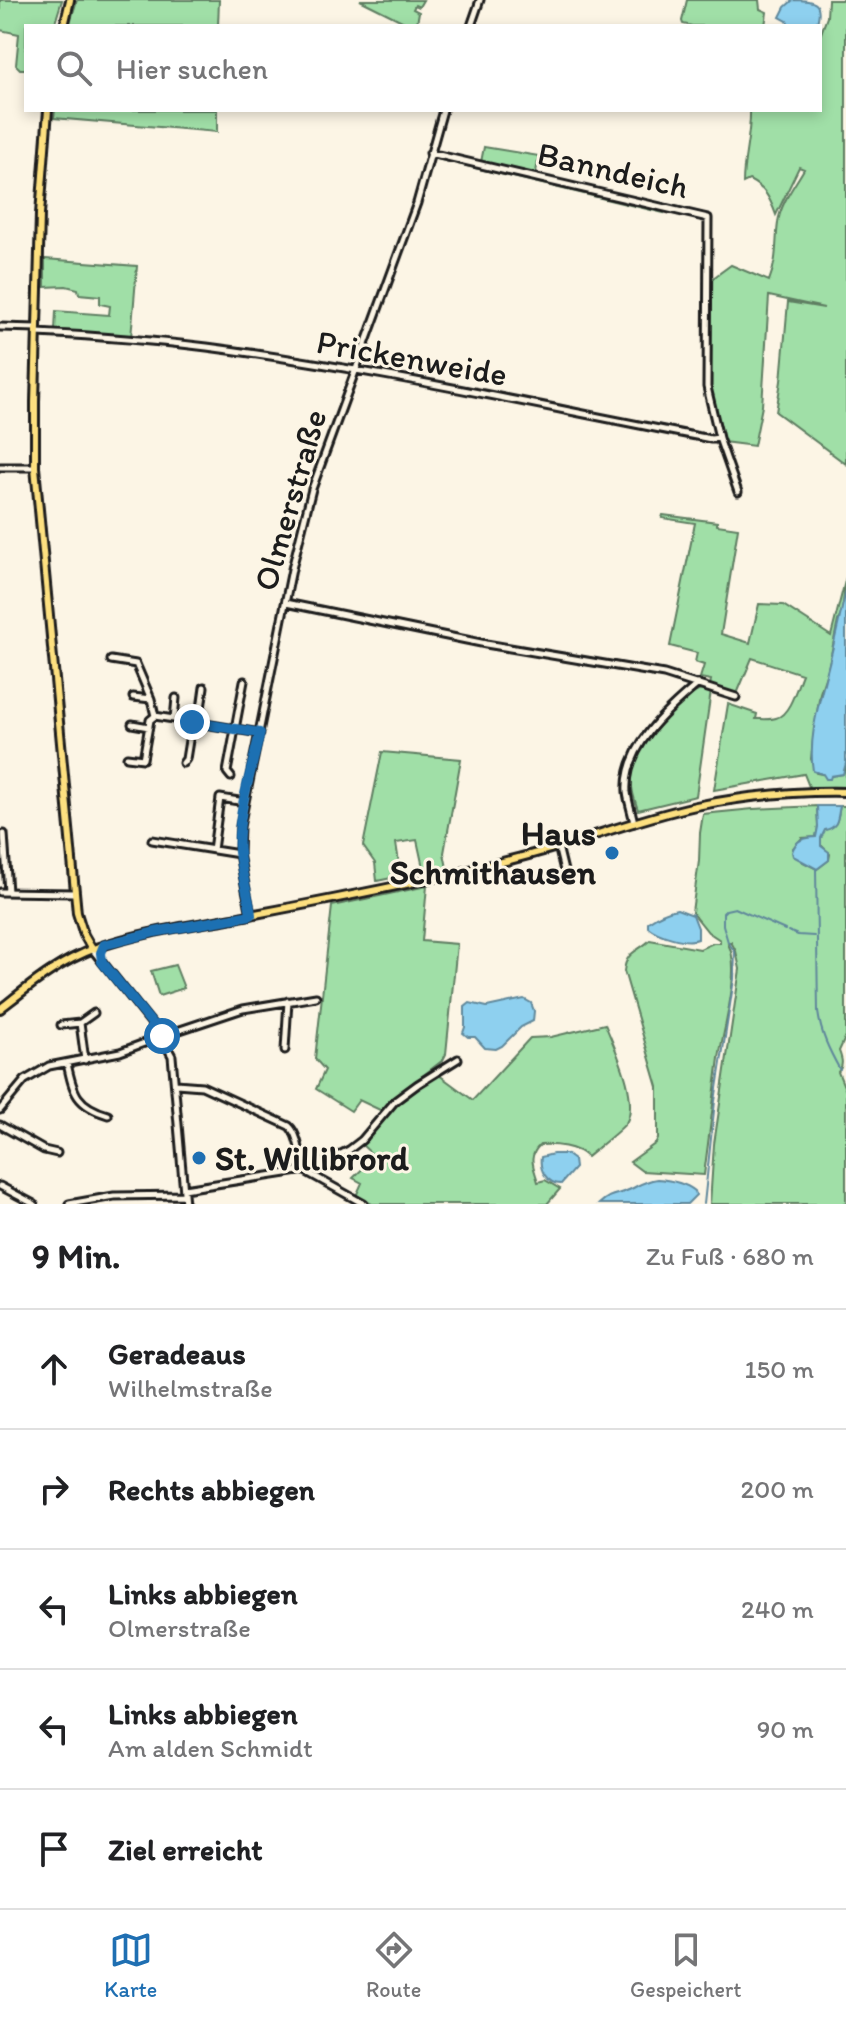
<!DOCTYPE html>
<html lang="de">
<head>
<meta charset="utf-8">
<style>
	body { margin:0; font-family:Itim,sans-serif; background:#f6f6f6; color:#202124 }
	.stop { position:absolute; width:24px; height:24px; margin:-18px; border:6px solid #1f6fb2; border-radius:50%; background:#fff }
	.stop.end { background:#1f6fb2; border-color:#fff; box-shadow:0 2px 8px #0008 }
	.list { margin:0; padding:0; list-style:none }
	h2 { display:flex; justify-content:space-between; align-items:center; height:104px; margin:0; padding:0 32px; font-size:34px }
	h2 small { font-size:26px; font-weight:400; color:#757577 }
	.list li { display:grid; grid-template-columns:52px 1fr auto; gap:24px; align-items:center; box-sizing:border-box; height:120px; padding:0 32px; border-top:2px solid #e0e0e0 }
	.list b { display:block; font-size:30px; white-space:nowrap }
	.list p { margin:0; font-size:26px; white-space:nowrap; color:#757577 }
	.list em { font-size:26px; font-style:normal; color:#757577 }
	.icon { flex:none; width:44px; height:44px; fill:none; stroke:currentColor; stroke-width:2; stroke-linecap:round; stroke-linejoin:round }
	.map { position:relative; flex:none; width:846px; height:1204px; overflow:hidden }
	.search { position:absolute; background:#fff; box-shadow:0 4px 12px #0003; left:24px; right:24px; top:24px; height:88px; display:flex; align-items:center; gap:20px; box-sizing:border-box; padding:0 28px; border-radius:0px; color:#757577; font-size:30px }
	.sheet { height:704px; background:#fff }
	nav { display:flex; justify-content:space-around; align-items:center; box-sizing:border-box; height:112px; border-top:2px solid #e0e0e0; background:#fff; font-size:22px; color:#757577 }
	nav a { display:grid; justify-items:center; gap:4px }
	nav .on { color:#1f6fb2 }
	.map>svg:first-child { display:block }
	.green { fill:#a0dfa7; stroke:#5e7e62; stroke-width:2 }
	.water { fill:#8ed0ef; stroke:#60889b; stroke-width:2 }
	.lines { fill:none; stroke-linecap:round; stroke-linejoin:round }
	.stream { stroke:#60889b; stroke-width:2 }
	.minor-casing { stroke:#1c1c1c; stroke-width:11 }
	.major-casing { stroke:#1c1c1c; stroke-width:12 }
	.minor { stroke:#fcf5e5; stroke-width:5 }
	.major { stroke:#fde080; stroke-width:6 }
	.route { stroke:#1f6fb2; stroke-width:10 }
	.poi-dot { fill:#1f6fb2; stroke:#fcf5e5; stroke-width:3 }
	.labels { text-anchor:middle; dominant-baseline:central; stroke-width:6; stroke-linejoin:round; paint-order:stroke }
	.street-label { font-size:34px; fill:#1c1c1c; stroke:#fcf5e5 }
	.poi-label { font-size:34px; font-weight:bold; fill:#1c1c1c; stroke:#fcf5e5; text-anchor:end }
</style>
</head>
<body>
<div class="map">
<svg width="846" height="1204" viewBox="0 0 846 1204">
	<rect width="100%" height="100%" fill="#fcf5e5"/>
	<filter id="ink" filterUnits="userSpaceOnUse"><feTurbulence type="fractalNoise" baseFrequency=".0125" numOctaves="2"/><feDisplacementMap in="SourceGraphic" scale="16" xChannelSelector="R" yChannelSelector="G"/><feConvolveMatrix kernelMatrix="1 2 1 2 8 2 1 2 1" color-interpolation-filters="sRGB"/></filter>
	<g filter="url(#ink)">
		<path class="green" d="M0 0H62L54 26H26V69H20L16 65 19 34 0 30Z
			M77 0H219L218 26H69Z
			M360 0H423L419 7 415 5 413 9 419 12 417 23 423 26H412Z
			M687 0H759L760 9 767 12 765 26H692L683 24 682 21Z
			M828 0H846V464L776 412 781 381 788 302 824 308 769 296 762 406 754 446 723 442 708 391 709 281 731 265 769 281C778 258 775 245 778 223 780 204 795 185 804 169L799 167 776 215C770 198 765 188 749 180L743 183C743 158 751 135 750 110H820V36L827 17Z
			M55 110H217V132L54 118Z
			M484 147 539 156 536 172 533 174 481 162Z
			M438 156 666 209 664 213 437 159Z
			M45 259 137 266 131 338 55 331 56 311 109 315 110 306 100 304V296L79 294 78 289 66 286 45 287Z
			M663 515 717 522V525L738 528 721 634 750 643 759 604 783 605 831 636 846 577 842 612 838 621 828 669 820 693 814 732 811 759 816 773 831 776 843 774 846 763V789H810L804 774 714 790 728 704 757 714 756 719C762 719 770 720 776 718 790 715 797 686 802 674L752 658 737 694 710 685 711 680 700 678 704 665 695 662 697 653 670 646 695 523 662 518Z
			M704 689 711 691 696 796 638 810C634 798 630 786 632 773 636 745 677 696 704 689Z
			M382 752 461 759 444 853 447 868 424 872 417 840 396 843 401 876 377 881 375 863 363 846Z
			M817 806 818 827 816 837 802 838 793 848 803 862 817 869 829 860 830 854 821 845V838L824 830C839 826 837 820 840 806H846V1036L839 1051C842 1059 844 1065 838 1072L846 1091V1204H710L714 1144 740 969 736 951 731 942 728 944C742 968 723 1030 719 1058 714 1097 709 1136 704 1175L642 1171 630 1162 656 1143 658 1139V1087L624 971C626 951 638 952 650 940L700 949 713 943H720V940L708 932 692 912 699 861 700 833 703 814 753 809Z
			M427 886 422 941 457 944 446 1054 443 1060 412 1084 382 1111 359 1100 351 1111 316 1089 325 1070 315 1059 332 906Z
			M175 965 184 988 159 996 151 971Z
			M605 1024C614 1047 640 1099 626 1123 622 1129 595 1150 587 1157 576 1146 555 1144 540 1145 527 1157 534 1167 538 1182L545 1180 560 1189 547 1204H372L356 1196 362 1183 353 1178 375 1157 362 1145C376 1128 389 1111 406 1097 416 1088 428 1082 439 1075L473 1100 530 1038 551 1037Z"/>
		<path class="water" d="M793 0C815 0 824 2 816 26H789L787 21 780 17 785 7Z
			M846 590V763L843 774 831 776 830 779H826L823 774 813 771C808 738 819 703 827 671 834 644 840 617 846 590Z
			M817 806H840C837 819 839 827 825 830L821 838V846L829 852V860L817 869 793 856 792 852C796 839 804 838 816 837L818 827Z
			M677 909 693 915 698 928V939C686 944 657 935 648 927V922C658 915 666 911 677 909Z
			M524 999 531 1003 534 1011 533 1021 521 1027 502 1046 496 1049 485 1048 475 1037H468L463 1033 465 1027V1007L470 1003 487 1007Z
			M553 1154H566L574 1160 575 1168 561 1184C547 1184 539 1170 541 1157Z
			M657 1179C670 1180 685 1183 695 1191L696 1195 687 1204H599C612 1192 617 1196 631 1189 641 1184 645 1181 657 1179Z"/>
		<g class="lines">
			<path class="stream" d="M816 869 818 1012C821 1034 829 1050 840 1070
				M788 931 798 935 814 936
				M704 1204 715 1101 734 979 735 952 728 942 723 925V913L726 910 735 908 785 930"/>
			<defs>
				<path id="minor" d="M471 26 480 0
					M430 153 708 218 707 387 719 438
					M0 327 37 328
					M37 333C94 336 151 340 207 347 376 369 544 407 711 439L719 438 738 492
					M0 467H35
					M286 603 486 644 664 674 736 697
					M111 660 136 664 151 699 155 716 260 733
					M133 697 151 699
					M174 719 176 698
					M199 723 204 687
					M132 724 149 727
					M127 757 143 759 150 720 155 716
					M183 763 186 759 192 722
					M231 777 227 772 244 681
					M634 823C632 812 628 802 627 792 624 747 667 710 698 684
					M4 834 8 892
					M152 840 239 854
					M557 842 566 879
					M213 850 220 798 245 802
					M0 892 75 893
					M251 915 239 854 240 827 292 569 312 489 417 203 443 110
					M92 949 160 1034 172 1056 185 1204
					M61 1025 80 1023
					M162 1036 243 1009 316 997
					M285 1050 288 1001
					M85 1060 80 1023 94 1013
					M67 1063C73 1093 77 1106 108 1115
					M176 1084 202 1086 289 1126C299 1135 300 1157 304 1171
					M0 1110 25 1080 49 1066 120 1052 147 1042 160 1034
					M0 1125 44 1150 57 1153
					M305 1171 364 1204
					M0 1186 34 1204
					M184 1189 312 1169 349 1150 362 1140 395 1101 418 1084 458 1059
					M69 1204 114 1196 184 1195"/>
				<path id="major" d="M64 26 70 0
					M48 110 40 214 35 402V467L77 913 84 935 92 949
					M0 1009C32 984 58 962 96 948 146 930 199 925 250 915 319 902 389 888 457 873 491 865 524 857 557 847 603 833 649 816 696 806 745 796 796 791 846 792"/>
			</defs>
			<use href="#minor" class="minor-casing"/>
			<use href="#major" class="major-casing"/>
			<use href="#minor" class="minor"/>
			<use href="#major" class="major"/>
		</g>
	</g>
	<g class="lines" filter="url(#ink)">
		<path class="route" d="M162 1036 102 962 101 953 104 945 155 932 251 915C249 894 241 874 239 852 236 817 252 768 260 733L192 722"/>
	</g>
	<g class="poi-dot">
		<circle cx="612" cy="853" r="8"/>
		<circle cx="199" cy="1158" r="8"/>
	</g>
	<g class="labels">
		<g class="street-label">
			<text transform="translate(613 170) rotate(13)">Banndeich</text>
			<text transform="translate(412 358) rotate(10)">Prickenweide</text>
			<text transform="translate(290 500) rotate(-74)">Olmerstraße</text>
		</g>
		<g class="poi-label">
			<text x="596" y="833">Haus<tspan x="596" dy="39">Schmithausen</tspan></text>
			<text x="215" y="1158" text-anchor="start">St. Willibrord</text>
		</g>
	</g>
</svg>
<div class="stop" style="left:162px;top:1036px"></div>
<div class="stop end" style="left:192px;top:722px"></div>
<div class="search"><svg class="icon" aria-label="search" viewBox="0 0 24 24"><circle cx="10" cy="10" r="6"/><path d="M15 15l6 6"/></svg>Hier suchen</div>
</div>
<section class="sheet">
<h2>9 Min.<small>Zu Fuß · 680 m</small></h2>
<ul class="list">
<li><svg class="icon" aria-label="ahead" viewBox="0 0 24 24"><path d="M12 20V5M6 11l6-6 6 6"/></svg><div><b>Geradeaus</b><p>Wilhelmstraße</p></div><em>150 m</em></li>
<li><svg class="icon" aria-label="right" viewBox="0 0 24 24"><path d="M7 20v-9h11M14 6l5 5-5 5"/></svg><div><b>Rechts abbiegen</b></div><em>200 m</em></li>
<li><svg class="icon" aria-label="left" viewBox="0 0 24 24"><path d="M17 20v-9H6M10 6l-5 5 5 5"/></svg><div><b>Links abbiegen</b><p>Olmerstraße</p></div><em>240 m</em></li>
<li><svg class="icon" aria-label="left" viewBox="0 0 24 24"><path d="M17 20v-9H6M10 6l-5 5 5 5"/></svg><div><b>Links abbiegen</b><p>Am alden Schmidt</p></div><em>90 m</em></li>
<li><svg class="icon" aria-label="arrive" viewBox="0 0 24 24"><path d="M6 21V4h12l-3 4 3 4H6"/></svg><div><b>Ziel erreicht</b></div></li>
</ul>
</section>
<nav>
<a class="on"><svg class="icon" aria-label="map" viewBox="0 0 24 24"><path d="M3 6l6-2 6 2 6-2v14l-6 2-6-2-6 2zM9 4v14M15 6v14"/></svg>Karte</a>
<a><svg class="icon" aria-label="directions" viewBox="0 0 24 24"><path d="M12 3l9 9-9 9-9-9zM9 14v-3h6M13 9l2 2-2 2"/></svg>Route</a>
<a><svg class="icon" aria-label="saved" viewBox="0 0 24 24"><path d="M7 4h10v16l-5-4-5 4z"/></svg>Gespeichert</a>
</nav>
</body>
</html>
